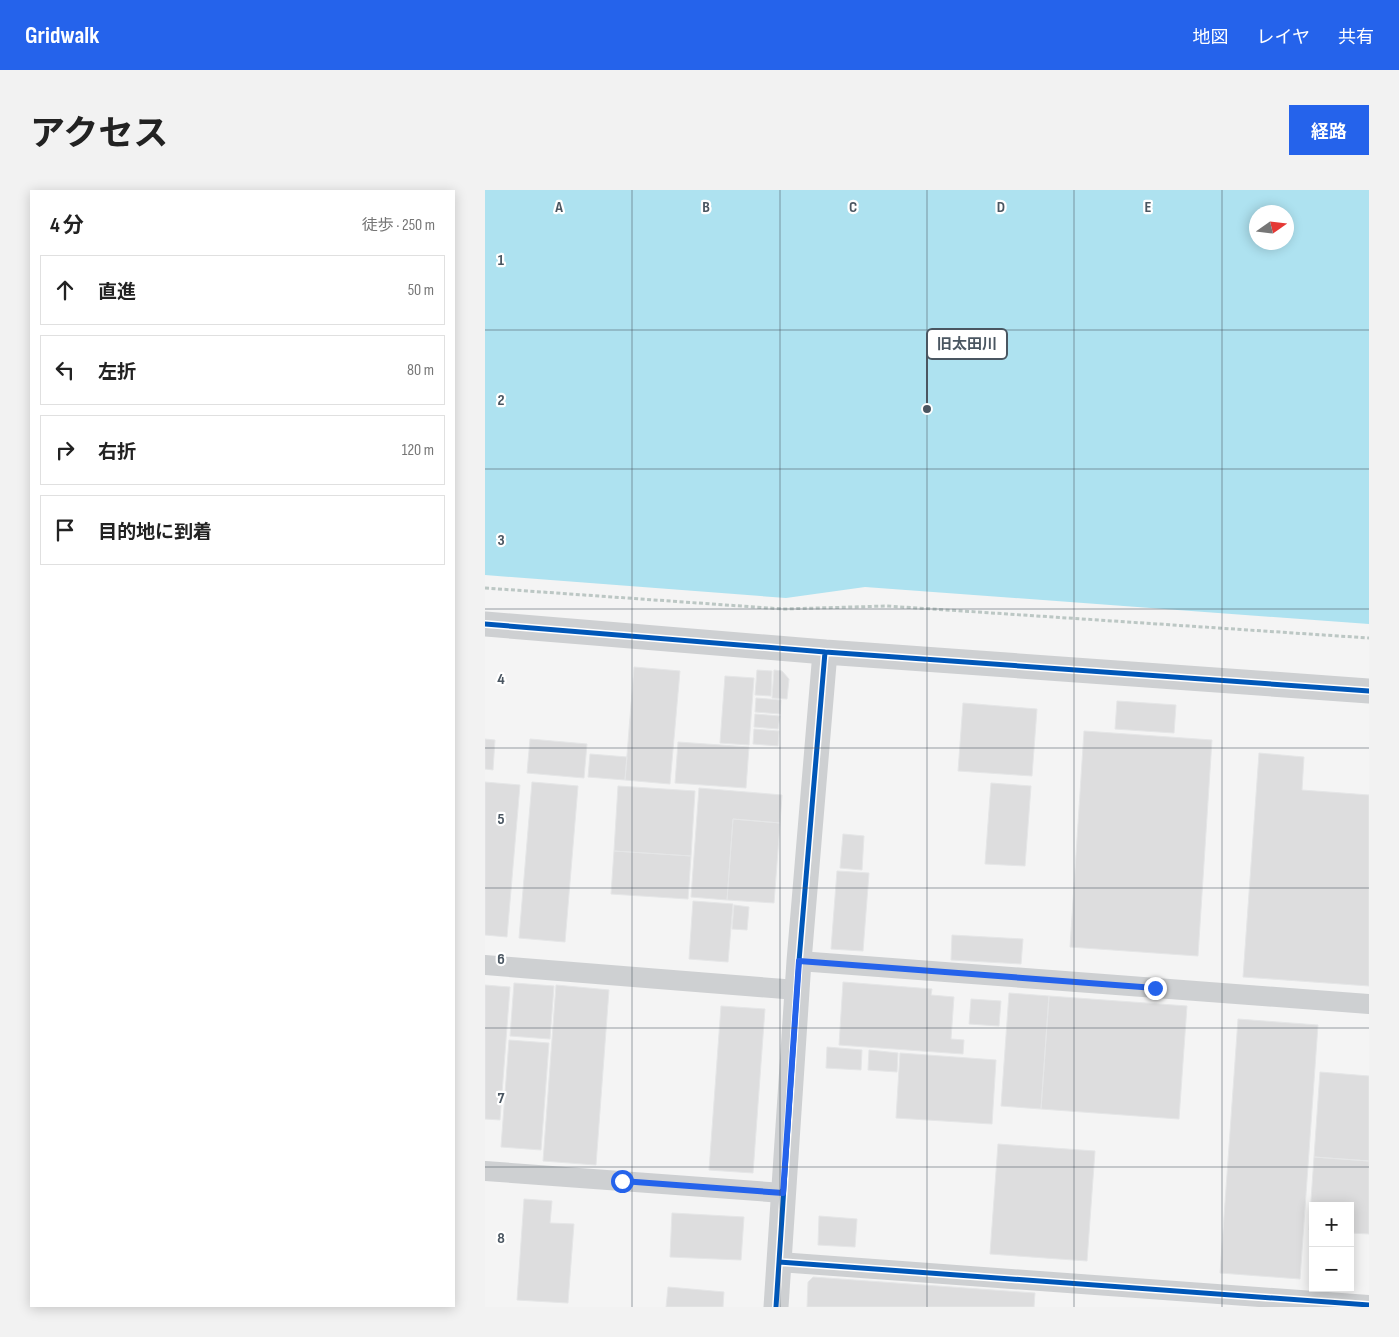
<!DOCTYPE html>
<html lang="ja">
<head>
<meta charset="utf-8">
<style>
	body { margin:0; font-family:"Sofia Sans Condensed","Noto Sans JP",sans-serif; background:#f2f2f2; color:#222 }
	.controls { position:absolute; right:15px; bottom:15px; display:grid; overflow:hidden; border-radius:0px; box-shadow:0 2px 12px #0003 }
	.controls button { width:45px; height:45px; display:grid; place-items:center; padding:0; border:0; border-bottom:1px solid #e0e0e0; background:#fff; color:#222; font:25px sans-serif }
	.compass { position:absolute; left:764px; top:15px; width:45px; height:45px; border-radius:50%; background:#fff; box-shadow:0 2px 12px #0003; rotate:76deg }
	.stop { position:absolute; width:15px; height:15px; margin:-11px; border:4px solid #2563eb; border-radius:50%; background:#fff }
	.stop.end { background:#2563eb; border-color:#fff; box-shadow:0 1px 5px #0008 }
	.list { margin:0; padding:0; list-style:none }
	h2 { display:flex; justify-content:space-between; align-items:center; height:65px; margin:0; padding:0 20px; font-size:21px }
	h2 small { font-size:16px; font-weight:400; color:#767676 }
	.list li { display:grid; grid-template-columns:32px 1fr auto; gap:15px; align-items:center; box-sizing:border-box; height:70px; margin:0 10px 10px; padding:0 10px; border:1px solid #e0e0e0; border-radius:0px }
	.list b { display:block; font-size:19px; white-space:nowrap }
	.list em { font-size:16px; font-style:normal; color:#767676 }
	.icon { flex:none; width:28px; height:28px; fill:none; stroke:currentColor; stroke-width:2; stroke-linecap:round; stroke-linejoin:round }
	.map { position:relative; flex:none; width:884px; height:1117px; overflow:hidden; border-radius:0px }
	header { display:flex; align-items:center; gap:30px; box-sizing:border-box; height:70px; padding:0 25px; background:#2563eb; color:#fff }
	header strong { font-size:24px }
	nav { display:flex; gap:28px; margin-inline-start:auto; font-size:18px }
	.intro { display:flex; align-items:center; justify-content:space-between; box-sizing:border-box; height:120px; padding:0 30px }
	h1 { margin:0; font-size:35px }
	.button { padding:12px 22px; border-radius:0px; background:#2563eb; color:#fff; font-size:18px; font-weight:700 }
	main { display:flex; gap:30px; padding:0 30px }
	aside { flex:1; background:#fff; border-radius:0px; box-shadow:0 2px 12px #0003 }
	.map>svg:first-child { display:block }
	.water { fill:#aee2f0; fill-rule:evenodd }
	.building { fill:#ddddde; stroke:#e5e6e7 }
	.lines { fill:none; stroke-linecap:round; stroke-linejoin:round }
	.path { stroke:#bcc7c4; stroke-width:3; stroke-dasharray:4 2.5; stroke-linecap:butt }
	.minor { stroke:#ced0d2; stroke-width:20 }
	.tertiary { stroke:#ced0d2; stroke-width:25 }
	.cycleway-casing { stroke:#fff; stroke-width:8 }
	.cycleway { stroke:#0057b8; stroke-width:5 }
	.route { stroke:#2563eb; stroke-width:6 }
	.grid { fill:none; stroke:#4a5661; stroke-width:1; stroke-opacity:0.55 }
	.grid-label { font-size:16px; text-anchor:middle; font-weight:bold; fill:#4a5661; stroke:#fff; stroke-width:4.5; stroke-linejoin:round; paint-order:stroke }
	.leader { fill:none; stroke:#4a5661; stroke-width:2 }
	.callout-dot { fill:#4a5661; stroke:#fff; stroke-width:2 }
	.callout { fill:#fff; stroke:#4a5661; stroke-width:2 }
	.callout-label { font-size:15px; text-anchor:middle; font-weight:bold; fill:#4a5661 }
</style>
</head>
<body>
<header>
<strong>Gridwalk</strong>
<nav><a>地図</a><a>レイヤ</a><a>共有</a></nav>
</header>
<div class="intro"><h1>アクセス</h1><a class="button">経路</a></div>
<main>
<aside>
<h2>4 分<small>徒歩 · 250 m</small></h2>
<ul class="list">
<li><svg class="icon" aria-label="ahead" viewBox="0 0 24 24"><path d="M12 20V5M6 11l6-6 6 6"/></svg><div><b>直進</b></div><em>50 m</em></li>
<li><svg class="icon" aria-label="left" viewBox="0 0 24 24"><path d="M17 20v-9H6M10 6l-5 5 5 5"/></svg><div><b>左折</b></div><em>80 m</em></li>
<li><svg class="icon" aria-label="right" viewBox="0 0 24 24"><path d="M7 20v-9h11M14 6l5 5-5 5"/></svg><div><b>右折</b></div><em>120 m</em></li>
<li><svg class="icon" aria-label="arrive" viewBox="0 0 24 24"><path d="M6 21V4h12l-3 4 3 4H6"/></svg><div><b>目的地に到着</b></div></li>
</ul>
</aside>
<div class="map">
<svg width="884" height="1117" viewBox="0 0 884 1117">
	<rect width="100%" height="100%" fill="#f4f4f4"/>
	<path class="water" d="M0 0H884V434L380 397 301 408 0 385ZM772 22H802V52H772Z"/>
	<path class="building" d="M149 477 195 481 185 594 140 590Z
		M272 480 287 481 286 506 270 505Z
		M289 480 297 481 304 489 302 509 287 508Z
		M240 486 269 488 264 555 235 553Z
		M271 508 296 510 295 524 270 522Z
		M632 511 691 515 689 543 630 539Z
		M478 513 552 519 547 586 473 581Z
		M270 524 295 526 293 539 269 537Z
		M269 539 294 541 293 556 268 554Z
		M599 541 727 550 713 766 585 757Z
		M0 549 10 550 8 580 0 579Z
		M45 549 102 554 99 588 42 583Z
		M193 552 264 557 261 598 190 593Z
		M774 563 819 567 817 600 884 605V796L758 787Z
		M105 564 142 567 140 590 103 587Z
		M0 592 35 595 22 747 0 745Z
		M47 592 93 596 80 752 34 748Z
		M506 593 546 596 540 676 500 674Z
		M133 596 210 601 206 666 129 661Z
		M214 598 297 605 295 633 248 629 242 710 206 707Z
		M248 629 295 633 289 713 242 710Z
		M358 644 379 646 377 680 355 678Z
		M129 661 206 666 203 709 126 704Z
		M352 681 384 683 378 761 346 759Z
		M208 711 248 714 243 772 204 769Z
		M249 715 264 717 262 740 247 739Z
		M467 745 538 749 536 774 466 770Z
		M358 792 447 799 446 805 469 807 466 849 479 850 478 864 354 855Z
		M29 793 69 796 65 849 25 846Z
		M0 795 25 797 15 930 0 929Z
		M71 795 124 800 111 975 58 971Z
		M524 803 564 806 556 919 516 916Z
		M564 806 702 816 694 929 556 919Z
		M486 809 516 811 514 836 484 834Z
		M236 816 280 819 268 983 224 980Z
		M753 829 833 835 815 1089 735 1083Z
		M24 850 64 853 56 960 16 957Z
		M342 857 377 860 376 880 341 878Z
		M384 860 413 863 412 882 383 880Z
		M415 863 511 870 507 934 411 928Z
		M835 882 884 886V971L829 967Z
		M513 954 610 961 602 1071 505 1064Z
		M829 967 884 971V1044L865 1043V1016H828V1040H824Z
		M39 1009 67 1011 65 1033 89 1034 83 1113 32 1110Z
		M187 1023 259 1027 256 1070 185 1067Z
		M334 1026 372 1029 370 1057 333 1055Z
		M328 1087 550 1103 549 1117H322L323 1092Z
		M183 1097 239 1102 238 1117H181Z"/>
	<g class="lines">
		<path class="path" d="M0 398 298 419 402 416 884 448"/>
		<path class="minor" d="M314 771 884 814
			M0 775 312 800
			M0 981 298 1003
			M294 1072 884 1115"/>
		<path class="tertiary" d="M0 434 340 462 884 501
			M291 1117 314 771 340 462"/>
		<defs>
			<path id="cycleway" d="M0 434 340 462 884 501
				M294 1072 884 1115
				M291 1117 314 771 340 462"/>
		</defs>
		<use href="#cycleway" class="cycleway-casing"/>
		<use href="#cycleway" class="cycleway"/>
	</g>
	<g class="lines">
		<path class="route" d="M137 991 298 1003 314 771 670 798"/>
	</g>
	<path class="grid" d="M147 0V1117M295 0V1117M442 0V1117M589 0V1117M737 0V1117M0 140H884M0 279H884M0 419H884M0 558H884M0 698H884M0 838H884M0 977H884"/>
	<g class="grid-label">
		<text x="74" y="22">A</text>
		<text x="221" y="22">B</text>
		<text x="368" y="22">C</text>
		<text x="516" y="22">D</text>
		<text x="663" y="22">E</text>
		<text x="16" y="75">1</text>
		<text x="16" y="215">2</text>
		<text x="16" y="355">3</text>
		<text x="16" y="494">4</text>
		<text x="16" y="634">5</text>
		<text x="16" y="774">6</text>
		<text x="16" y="913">7</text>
		<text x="16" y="1053">8</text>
	</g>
	<path class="leader" d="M442 219L442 154"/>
	<circle class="callout-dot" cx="442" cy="219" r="5"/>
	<rect class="callout" x="442" y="139" width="80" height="30" rx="5"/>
	<g class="callout-label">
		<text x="482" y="159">旧太田川</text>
	</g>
</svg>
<div class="controls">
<button>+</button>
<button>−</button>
</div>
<svg class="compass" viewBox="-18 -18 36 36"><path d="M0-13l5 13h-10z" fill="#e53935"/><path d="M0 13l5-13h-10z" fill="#767676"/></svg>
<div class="stop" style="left:137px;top:991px"></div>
<div class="stop end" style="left:670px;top:798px"></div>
</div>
</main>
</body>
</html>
